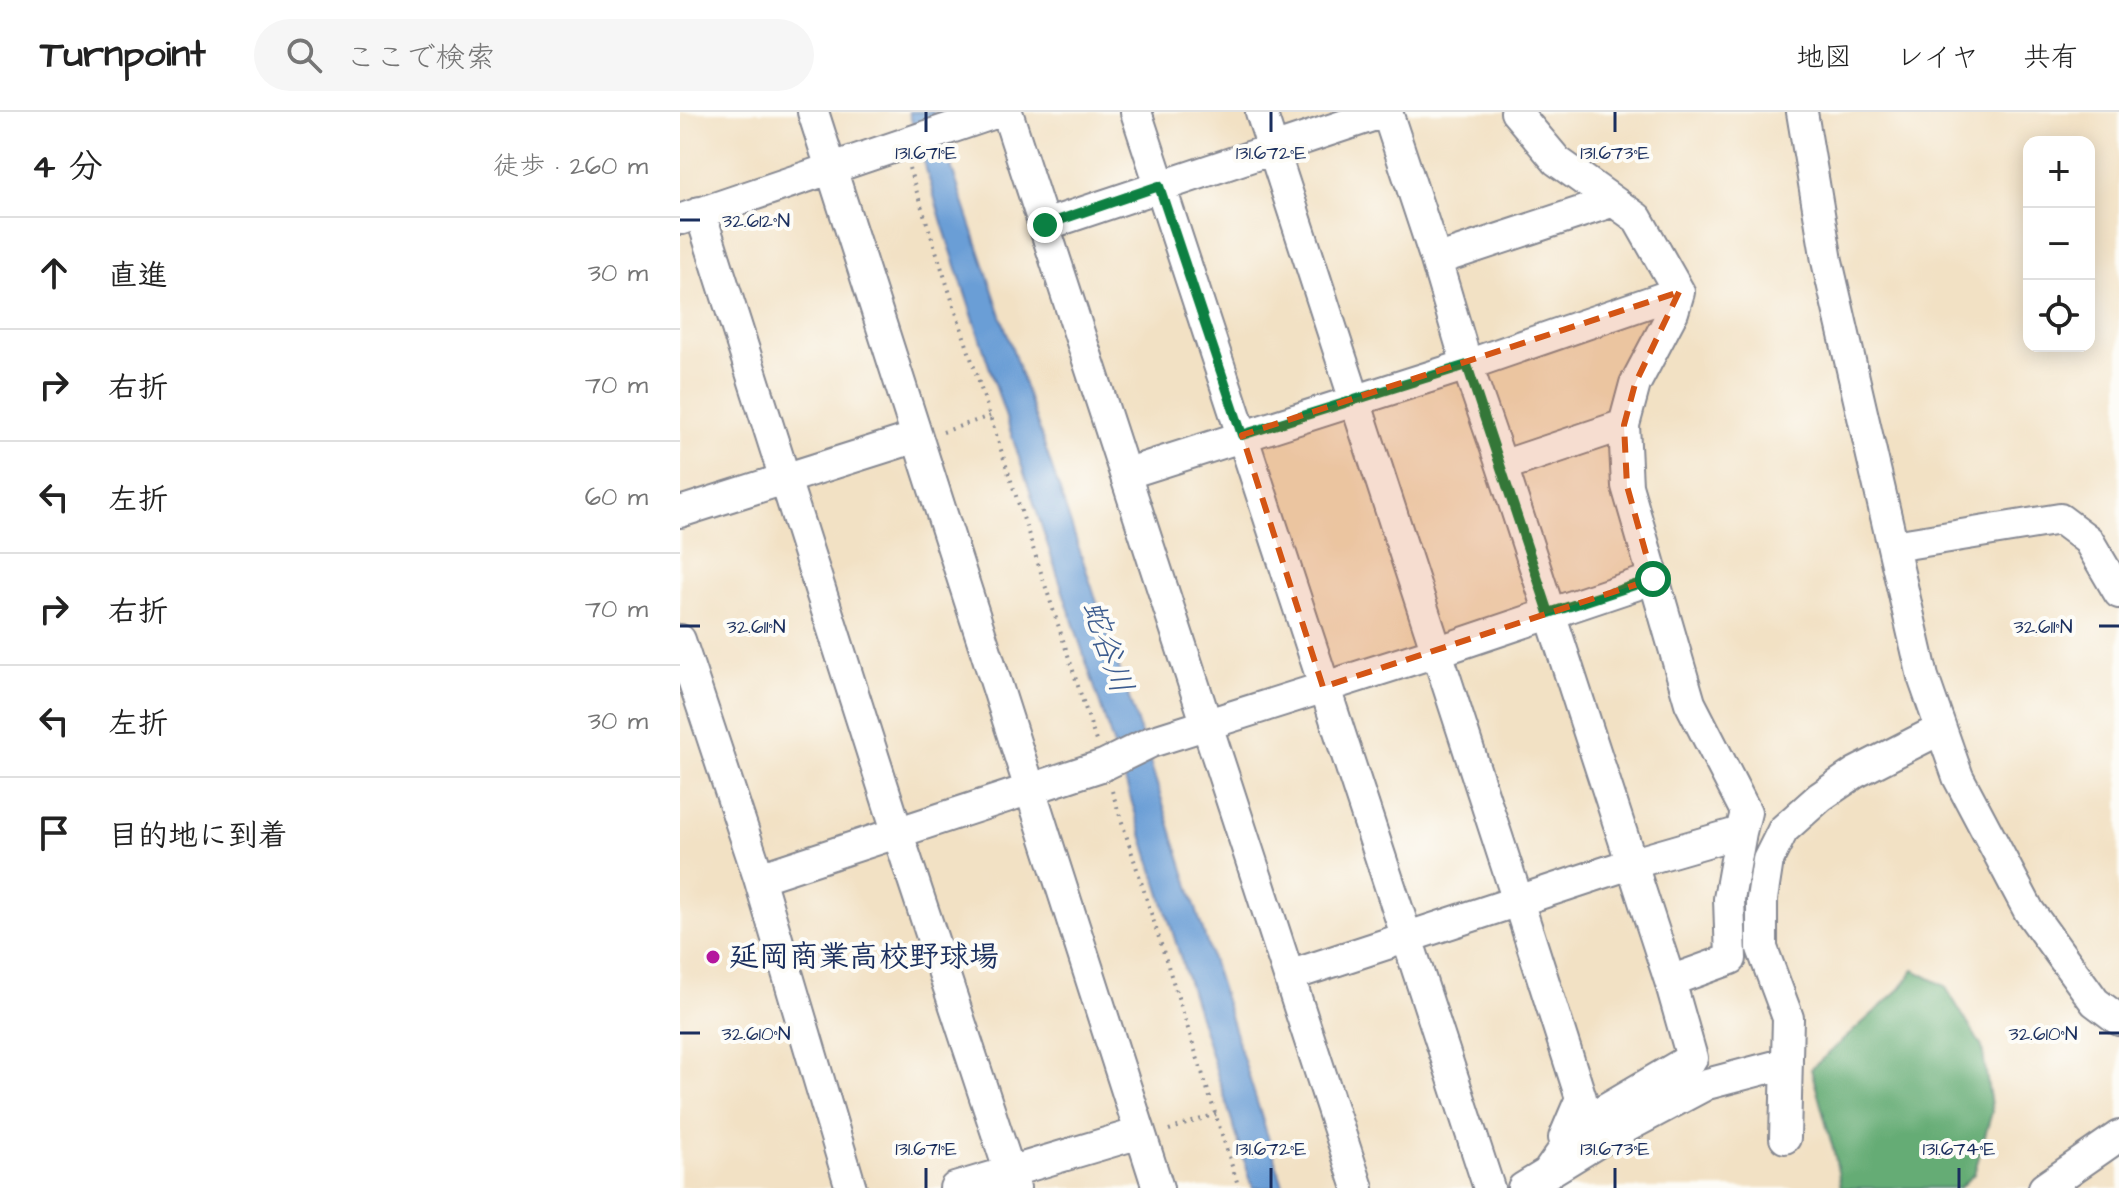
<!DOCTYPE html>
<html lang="ja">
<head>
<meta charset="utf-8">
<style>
	body { margin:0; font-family:"Architects Daughter","Klee One",sans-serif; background:#f6f6f6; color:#222 }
	.controls { position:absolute; right:24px; top:24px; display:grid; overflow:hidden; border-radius:16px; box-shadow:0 4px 20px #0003 }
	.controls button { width:72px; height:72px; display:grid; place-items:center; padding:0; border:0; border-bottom:2px solid #e0e0e0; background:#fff; color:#222; font:40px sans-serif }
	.stop { position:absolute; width:24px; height:24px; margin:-18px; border:6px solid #0b8043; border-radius:50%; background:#fff }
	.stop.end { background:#0b8043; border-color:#fff; box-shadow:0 2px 8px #0008 }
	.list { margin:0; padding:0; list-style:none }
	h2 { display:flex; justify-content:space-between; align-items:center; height:104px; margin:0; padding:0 32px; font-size:34px }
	h2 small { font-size:26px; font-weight:400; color:#767676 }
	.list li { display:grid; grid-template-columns:52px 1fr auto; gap:24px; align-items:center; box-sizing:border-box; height:112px; padding:0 32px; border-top:2px solid #e0e0e0 }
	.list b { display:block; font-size:30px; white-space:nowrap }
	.list em { font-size:26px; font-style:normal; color:#767676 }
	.icon { flex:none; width:44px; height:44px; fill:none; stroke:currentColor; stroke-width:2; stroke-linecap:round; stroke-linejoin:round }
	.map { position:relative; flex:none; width:1439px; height:1076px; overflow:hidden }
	header { display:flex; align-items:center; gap:48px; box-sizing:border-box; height:112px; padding:0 40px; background:#fff; border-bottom:2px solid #e0e0e0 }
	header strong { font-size:38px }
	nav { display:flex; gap:44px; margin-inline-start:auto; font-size:28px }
	.search { width:560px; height:72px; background:#f6f6f6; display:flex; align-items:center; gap:20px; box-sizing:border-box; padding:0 28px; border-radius:44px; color:#767676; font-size:30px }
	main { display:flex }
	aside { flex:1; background:#fff }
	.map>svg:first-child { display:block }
	.forest { fill:#65ac74; stroke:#406e69; stroke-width:2 }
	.water { fill:#6a9ed6; stroke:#42669a; stroke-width:2 }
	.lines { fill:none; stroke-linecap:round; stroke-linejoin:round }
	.street-casing { stroke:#868891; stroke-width:34 }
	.path { stroke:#868891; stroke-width:4; stroke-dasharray:2 6; stroke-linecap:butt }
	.street { stroke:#fff; stroke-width:30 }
	.route { stroke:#0b8043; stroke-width:10 }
	.marked { fill:#d45514; fill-opacity:0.2; stroke:#d45514; stroke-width:6; stroke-dasharray:16 10; stroke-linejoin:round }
	.ticks { fill:none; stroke:#1b2f5e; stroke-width:3 }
	.poi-dot { fill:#b5179e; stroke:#fdfcf7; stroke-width:3 }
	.labels { text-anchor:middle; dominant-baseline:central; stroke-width:8; stroke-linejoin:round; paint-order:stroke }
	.poi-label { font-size:30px; font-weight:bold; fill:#1b2f5e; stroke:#fdfcf7; text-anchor:start }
	.water-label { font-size:32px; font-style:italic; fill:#3b5b8e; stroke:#fdfcf7 }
	.ticks-label { font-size:20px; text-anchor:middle; fill:#1b2f5e; stroke:#fdfcf7; stroke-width:8; stroke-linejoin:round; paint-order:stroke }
</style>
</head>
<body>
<header>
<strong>Turnpoint</strong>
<div class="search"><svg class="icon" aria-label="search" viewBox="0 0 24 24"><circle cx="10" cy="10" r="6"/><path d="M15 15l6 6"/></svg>ここで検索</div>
<nav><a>地図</a><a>レイヤ</a><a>共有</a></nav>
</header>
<main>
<aside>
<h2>4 分<small>徒歩 · 260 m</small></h2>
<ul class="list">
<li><svg class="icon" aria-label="ahead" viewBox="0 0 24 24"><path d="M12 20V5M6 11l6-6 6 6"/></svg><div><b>直進</b></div><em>30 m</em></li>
<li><svg class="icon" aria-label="right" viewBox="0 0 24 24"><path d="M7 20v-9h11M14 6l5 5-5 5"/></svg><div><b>右折</b></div><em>70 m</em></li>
<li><svg class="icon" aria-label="left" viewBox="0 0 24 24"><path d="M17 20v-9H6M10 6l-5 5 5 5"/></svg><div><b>左折</b></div><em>60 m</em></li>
<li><svg class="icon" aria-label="right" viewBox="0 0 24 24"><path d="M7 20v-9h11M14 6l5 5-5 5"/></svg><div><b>右折</b></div><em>70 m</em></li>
<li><svg class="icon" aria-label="left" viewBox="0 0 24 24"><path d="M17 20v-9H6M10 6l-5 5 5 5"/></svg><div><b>左折</b></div><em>30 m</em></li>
<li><svg class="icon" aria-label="arrive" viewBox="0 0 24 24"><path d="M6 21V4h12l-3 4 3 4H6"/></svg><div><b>目的地に到着</b></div></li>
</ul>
</aside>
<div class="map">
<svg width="1439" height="1076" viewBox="0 0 1439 1076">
	<rect width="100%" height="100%" fill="#fdfcf7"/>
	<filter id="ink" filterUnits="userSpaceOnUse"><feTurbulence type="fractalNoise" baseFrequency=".0125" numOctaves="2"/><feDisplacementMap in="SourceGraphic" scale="16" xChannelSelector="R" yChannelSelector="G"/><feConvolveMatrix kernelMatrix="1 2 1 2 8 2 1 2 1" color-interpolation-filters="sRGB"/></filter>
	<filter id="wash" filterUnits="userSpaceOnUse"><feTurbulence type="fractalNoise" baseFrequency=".006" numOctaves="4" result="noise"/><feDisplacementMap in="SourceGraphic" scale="32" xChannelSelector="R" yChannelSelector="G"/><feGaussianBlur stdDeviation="1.8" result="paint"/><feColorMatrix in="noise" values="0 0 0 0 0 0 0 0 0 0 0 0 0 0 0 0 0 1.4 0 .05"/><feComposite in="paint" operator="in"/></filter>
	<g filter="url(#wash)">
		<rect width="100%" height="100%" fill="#f2e1c4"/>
		<path class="forest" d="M1234 858 1265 874 1302 935 1312 1000 1294 1062 1279 1076H1161L1155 1044 1131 957 1220 877Z"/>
		<path class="water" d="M229 0H253L463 628 604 1076H573L443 662 264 117Z"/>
	</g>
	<g filter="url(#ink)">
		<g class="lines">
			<defs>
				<path id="street" d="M133 0 478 1076
					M327 0 678 1076
					M456 0 809 1076
					M581 0 838 789 609 864
					M707 0 756 148 787 253 822 354 990 869 1012 946 903 1010 870 1057
					M1122 0 1147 149 1243 565 1278 665 1349 799 1415 890 1439 908
					M20 100 218 722 335 1076
					M2 107 318 0
					M365 113 704 0
					M756 148 931 90
					M999 180 993 200 955 272 944 313 947 374 1010 591 1066 700 1061 720
					M822 354 944 313
					M445 362 787 253 999 180 957 106 877 49 836 0
					M0 400 237 325
					M1214 434 1380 407 1408 428 1439 481
					M0 528 79 766 171 1076
					M79 766 424 653 471 630 756 540 973 467
					M884 1026 901 986 838 789 950 752 1061 720 1049 787 1051 847 990 869
					M1105 1026 1108 906 1082 836V787L1088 748 1103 718 1140 685 1175 661 1261 617
					M275 1076 460 1021
					M843 1076 920 1029 1027 972 1107 951
					M1364 1076 1439 1024"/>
			</defs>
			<use href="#street" class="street-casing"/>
			<path class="path" d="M229 56 416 629
				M263 320 310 304
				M432 679 559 1076
				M489 1018 536 1002"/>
			<use href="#street" class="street"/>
		</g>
	</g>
	<g class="lines" filter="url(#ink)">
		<path class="route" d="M365 113 479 74 562 323 787 253 869 501 973 467"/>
	</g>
	<path class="marked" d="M999 180 955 272 944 313 947 374 973 467 643 575 562 323Z"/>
	<path class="ticks" d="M246 0V20M591 0V20M935 0V20M0 108H20M0 514H20M1419 514H1439M0 921H20M1419 921H1439M246 1056V1076M591 1056V1076M935 1056V1076M1279 1056V1076"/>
	<circle class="poi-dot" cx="33" cy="845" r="8"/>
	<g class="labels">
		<g class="poi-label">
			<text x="49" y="845">延岡商業高校野球場</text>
		</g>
		<g class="water-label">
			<text transform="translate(427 535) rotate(71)">蛇谷川</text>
		</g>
	</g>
	<g class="ticks-label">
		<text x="246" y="47">131.671°E</text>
		<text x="591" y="47">131.672°E</text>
		<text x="935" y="47">131.673°E</text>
		<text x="76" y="115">32.612°N</text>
		<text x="76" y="521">32.611°N</text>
		<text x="1363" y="521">32.611°N</text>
		<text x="76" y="928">32.610°N</text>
		<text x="1363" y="928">32.610°N</text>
		<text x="246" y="1043">131.671°E</text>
		<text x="591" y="1043">131.672°E</text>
		<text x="935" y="1043">131.673°E</text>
		<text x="1279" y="1043">131.674°E</text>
	</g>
</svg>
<div class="controls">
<button>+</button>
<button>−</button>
<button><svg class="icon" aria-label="locate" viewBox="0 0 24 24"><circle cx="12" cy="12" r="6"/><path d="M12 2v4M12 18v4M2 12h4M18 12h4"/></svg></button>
</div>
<div class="stop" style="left:973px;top:467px"></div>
<div class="stop end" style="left:365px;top:113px"></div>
</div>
</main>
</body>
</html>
